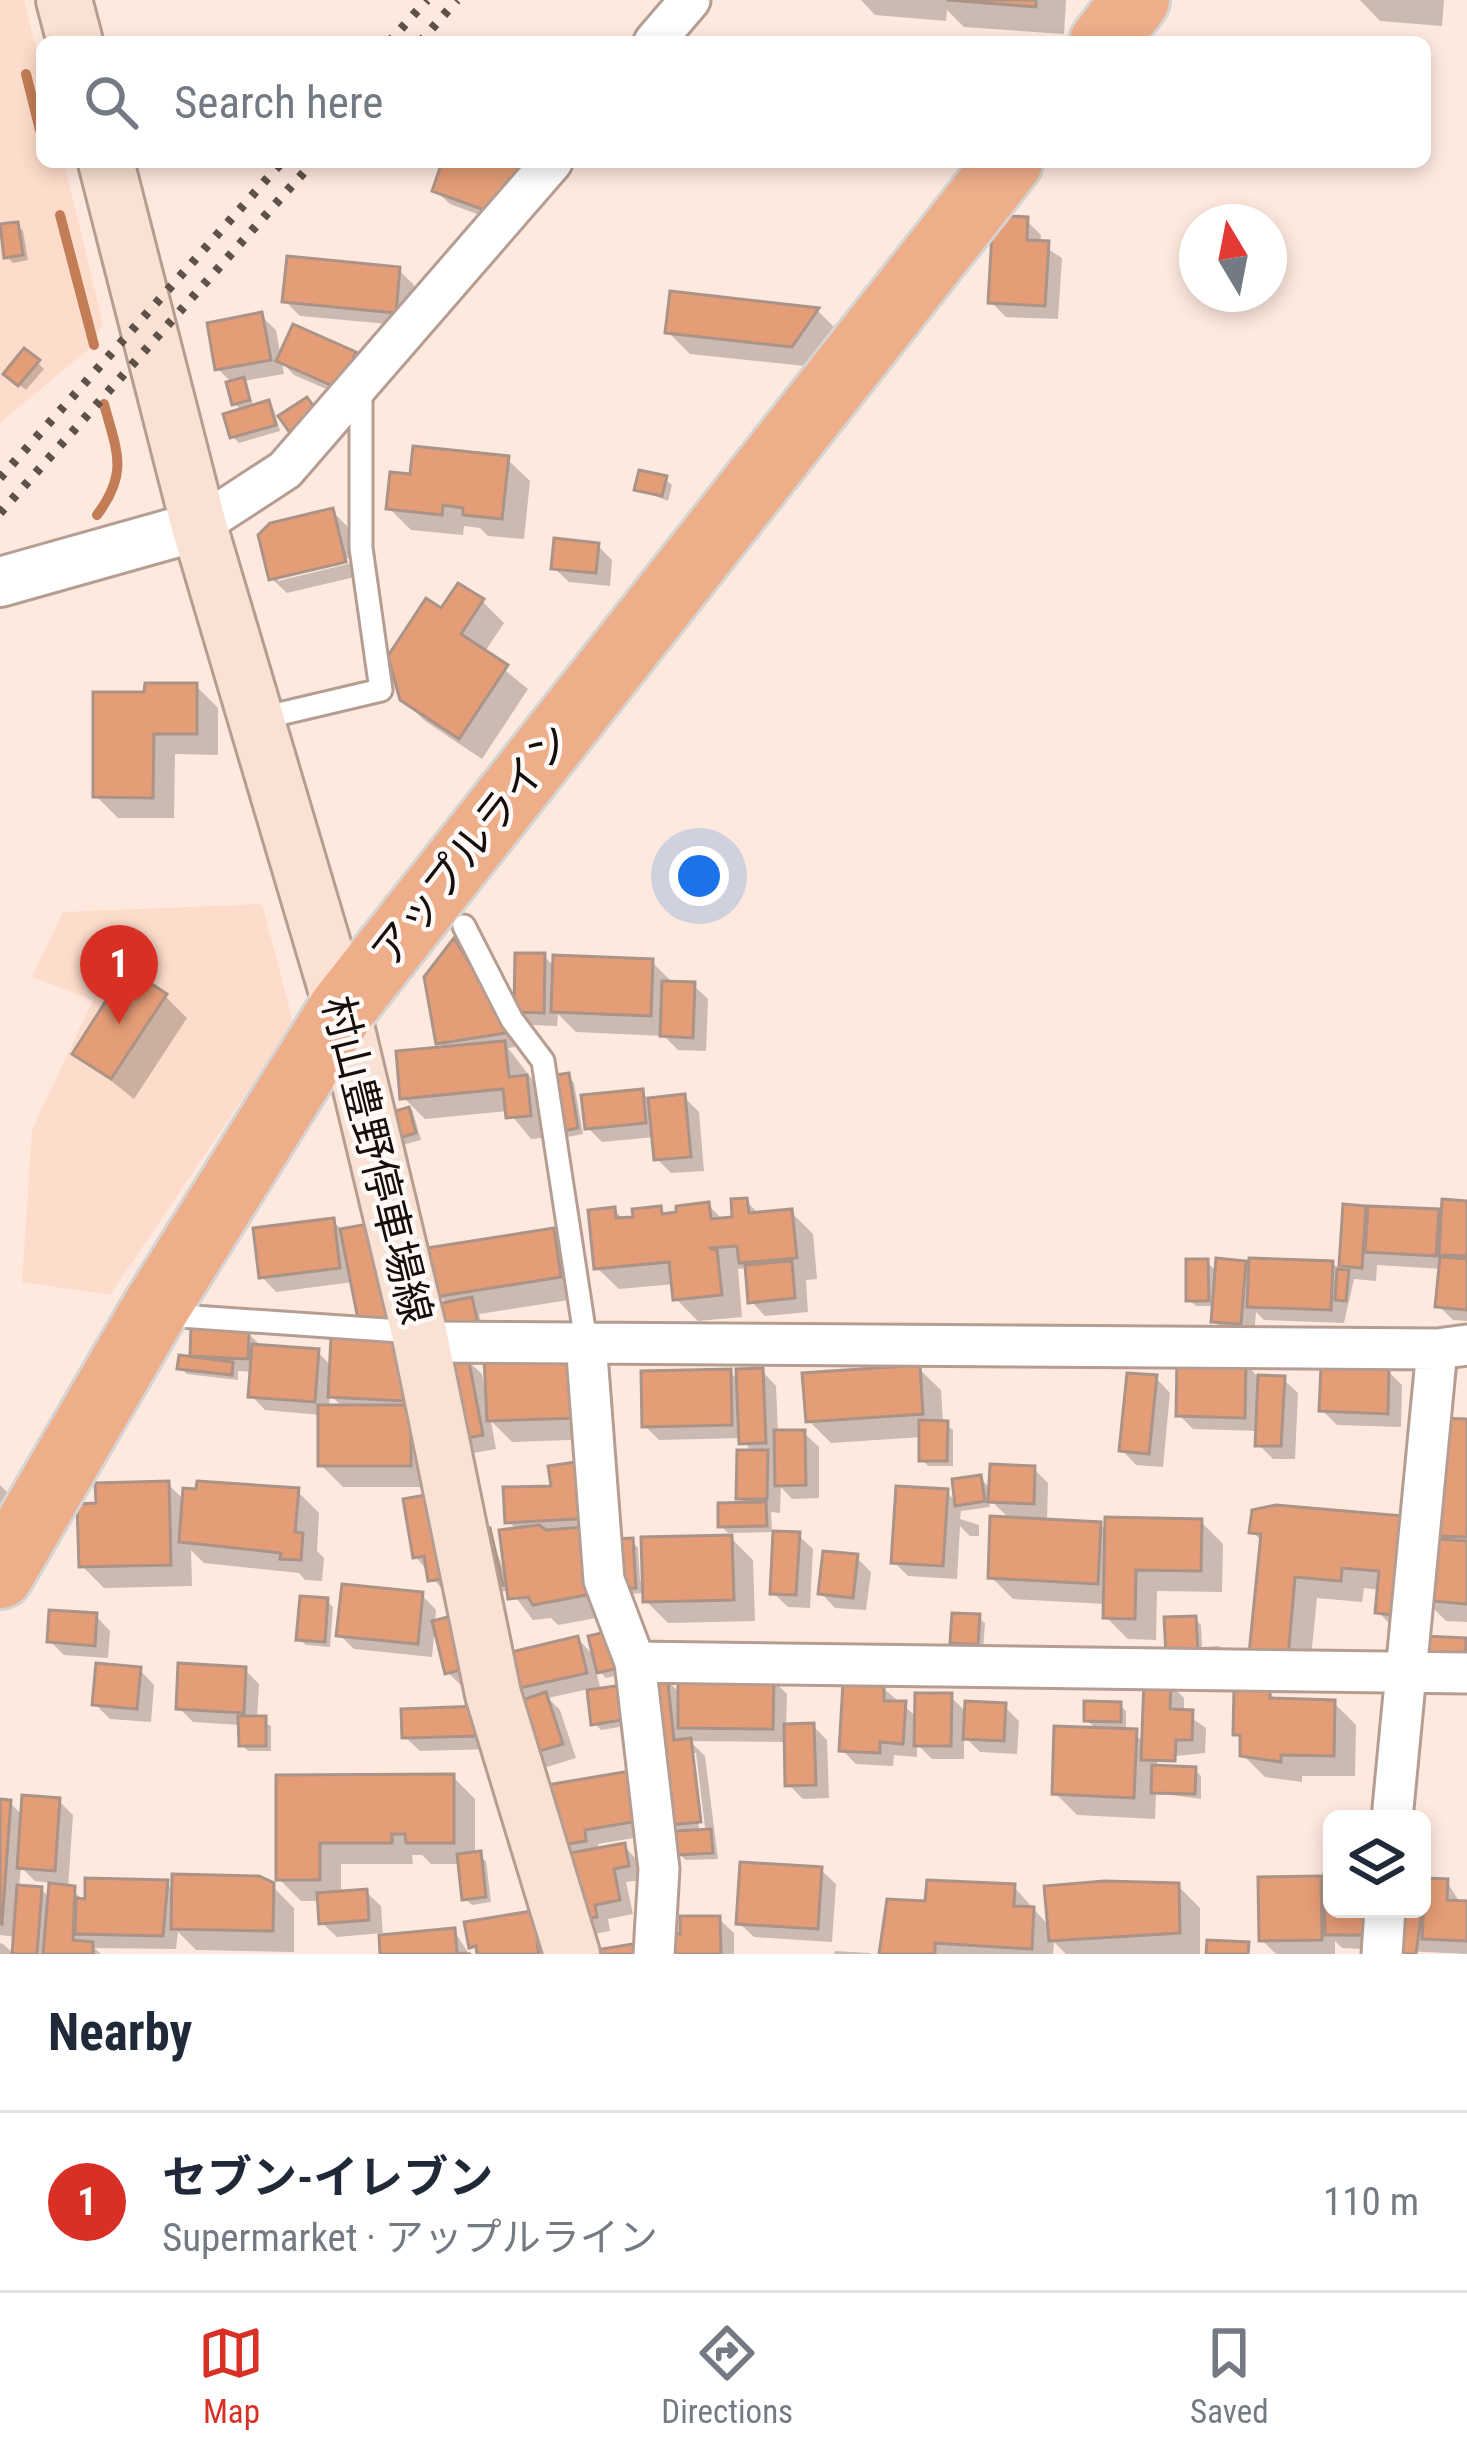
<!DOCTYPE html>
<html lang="en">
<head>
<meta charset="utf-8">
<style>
	body { margin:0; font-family:"Roboto Condensed","Noto Sans JP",sans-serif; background:#f6f6f7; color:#1f2937 }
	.controls { position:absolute; right:36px; bottom:36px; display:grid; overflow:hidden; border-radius:18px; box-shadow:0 6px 18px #0003 }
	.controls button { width:108px; height:108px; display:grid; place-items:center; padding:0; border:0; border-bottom:3px solid #e0e1e3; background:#fff; color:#1f2937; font:60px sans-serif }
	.compass { position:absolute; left:1179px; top:204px; width:108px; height:108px; border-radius:50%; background:#fff; box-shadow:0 6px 18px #0003; rotate:350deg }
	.you { position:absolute; left:699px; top:876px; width:42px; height:42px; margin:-30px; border:9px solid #fff; border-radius:50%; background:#1a73e8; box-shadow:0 0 0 18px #1a73e833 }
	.badge { display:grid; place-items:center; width:78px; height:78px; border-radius:50%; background:#d93025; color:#fff; font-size:39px; font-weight:700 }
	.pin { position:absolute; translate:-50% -99px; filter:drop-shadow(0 3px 6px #0008) }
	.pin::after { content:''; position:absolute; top:63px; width:42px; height:36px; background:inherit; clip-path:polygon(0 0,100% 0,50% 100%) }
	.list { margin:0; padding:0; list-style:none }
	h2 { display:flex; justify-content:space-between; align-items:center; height:156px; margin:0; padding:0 48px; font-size:51px }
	h2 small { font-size:39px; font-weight:400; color:#747a83 }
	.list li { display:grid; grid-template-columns:78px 1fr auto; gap:36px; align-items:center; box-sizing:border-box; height:180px; padding:0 48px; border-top:3px solid #e0e1e3 }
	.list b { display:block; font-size:45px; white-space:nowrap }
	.list p { margin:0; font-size:39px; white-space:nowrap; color:#747a83 }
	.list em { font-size:39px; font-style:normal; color:#747a83 }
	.icon { flex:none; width:66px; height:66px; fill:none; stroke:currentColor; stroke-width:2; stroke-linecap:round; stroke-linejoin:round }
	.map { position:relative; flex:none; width:1467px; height:1954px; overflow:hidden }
	.search { position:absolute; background:#fff; box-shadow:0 6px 18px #0003; left:36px; right:36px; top:36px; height:132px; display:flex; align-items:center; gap:30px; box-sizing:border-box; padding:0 42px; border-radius:18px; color:#747a83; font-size:45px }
	.sheet { height:336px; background:#fff }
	nav { display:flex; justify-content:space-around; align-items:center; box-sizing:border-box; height:168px; border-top:3px solid #e0e1e3; background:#fff; font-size:33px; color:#747a83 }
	nav a { display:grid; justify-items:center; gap:6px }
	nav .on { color:#d93025 }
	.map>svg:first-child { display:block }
	.built { fill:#fedccb }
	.shadow { fill:#0003; fill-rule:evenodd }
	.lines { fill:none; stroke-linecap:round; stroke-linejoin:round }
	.stream { stroke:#c27d57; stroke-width:10 }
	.building { fill:#e59d77; stroke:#ab9387; stroke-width:3 }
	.service-casing { stroke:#b69d91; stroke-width:27 }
	.minor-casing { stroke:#b69d91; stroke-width:45 }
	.tertiary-casing { stroke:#b69d91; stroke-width:54 }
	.secondary-casing { stroke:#b69d91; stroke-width:60 }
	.trunk-casing { stroke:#d5d4d3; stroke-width:72 }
	.service { stroke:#fff; stroke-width:21 }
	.minor { stroke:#fff; stroke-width:39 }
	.tertiary { stroke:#fff; stroke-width:48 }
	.secondary { stroke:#f9e1d3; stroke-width:54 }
	.trunk { stroke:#efae8a; stroke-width:66 }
	.rail { stroke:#5d514a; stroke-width:9; stroke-dasharray:6 12; stroke-linecap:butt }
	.labels { text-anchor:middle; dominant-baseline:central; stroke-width:9; stroke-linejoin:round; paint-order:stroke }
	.street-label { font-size:42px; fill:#160e09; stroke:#fff9f7 }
</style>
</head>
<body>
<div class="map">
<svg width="1467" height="1954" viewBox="0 0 1467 1954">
	<rect width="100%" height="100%" fill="#fee9de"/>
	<path class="built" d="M0 0H24L42 72V162H64L103 324 89 349 0 423Z
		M262 904 292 1018 286 1035 110 1295 22 1282 32 1130 93 1000 32 977 63 912Z"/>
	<path class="shadow" d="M861 0H1066L1064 34 964 27 947 10 946 21 875 15Z
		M1360 0H1444L1442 26 1380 21Z
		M445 162 518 165 533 179 515 228 450 204 435 190Z
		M1026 220 1041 235 1040 244 1062 258 1058 319 1006 317 991 302Z
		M17 225 23 231 28 260 13 263 6 256Z
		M399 270 414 285 410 326 300 316 285 301Z
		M817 310 839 332 814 367 690 354 668 332Z
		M261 316 276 330 281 358 355 355 369 369 354 401 294 375 282 362 284 374 243 381 255 408 268 404 274 410 280 431 239 443 233 437 243 412 235 404 232 383 218 369Z
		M38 363 44 369 26 390 13 380Z
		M507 459 530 481 524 539 488 536 480 528 464 526 463 535 411 530 389 508 413 477Z
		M665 479 672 485 668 501 638 489Z
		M332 511 347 526 354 557 278 575V581L356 562 359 576 287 593 272 579Z
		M598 546 612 560 610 586 569 582 554 568Z
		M482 601 504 623 484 653 528 689 482 759 425 721 402 698 441 612Z
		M196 686 218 708V755L175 754 174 818H118L96 796 147 695Z
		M455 943 523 1046 508 1048 548 1100 551 1137 531 1139 508 1111 425 1119 403 1097 446 1049 439 1042Z
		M544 956 556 968 652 962 674 984 693 985 708 999 706 1051 678 1050 664 1036 576 1032 558 1014 557 1026 531 1025 517 1011Z
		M165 996 187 1018 134 1099 76 1053Z
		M567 1076 574 1083 583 1134 567 1137 561 1130Z
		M642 1092 650 1101 684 1097 699 1112 704 1171 671 1173 657 1159 655 1137 602 1142 588 1128Z
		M412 1109 421 1140 402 1145 388 1116Z
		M746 1201 760 1215 791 1212 813 1234 817 1279 806 1280 808 1312 765 1316 751 1301 748 1268 738 1269 742 1317 698 1321 676 1299 675 1284 619 1289 596 1267 614 1210 624 1220 660 1209 668 1216 708 1205 724 1221 736 1220Z
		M1467 1204V1321L1453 1320 1439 1306 1442 1269 1377 1265 1376 1281 1354 1279 1344 1323 1264 1320 1256 1312 1254 1337 1229 1335 1214 1321 1215 1306H1196L1189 1300 1207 1262 1218 1273 1244 1264 1251 1270 1332 1264 1350 1273 1342 1265 1345 1207 1438 1212 1444 1219Z
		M333 1221 343 1231 411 1330 376 1337 353 1282 276 1292 262 1277Z
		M553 1231 575 1253 582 1298 479 1314 483 1330 437 1295Z
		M248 1333 263 1348 318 1352 332 1367 421 1359 432 1487H343L321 1465V1415L265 1410 251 1395 253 1372 238 1371V1380L187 1374 180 1368 199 1361 193 1355ZM330 1394 343 1408H329Z
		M574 1357 598 1439 512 1442 491 1421 496 1449 468 1454 467 1360 482 1374 485 1391Z
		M1245 1363 1259 1378 1283 1379 1298 1393 1295 1459H1273L1258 1444 1259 1431 1193 1429 1179 1415Z
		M918 1368 941 1390 943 1423 953 1430V1466H928L922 1460V1437L831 1443 809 1421Z
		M762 1371 776 1386 778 1433H804L819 1447V1498L792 1499 781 1487 780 1513 771 1512 772 1532 728 1533 721 1526 747 1506 739 1498 752 1453 742 1438 659 1440 645 1426 730 1372 740 1382Z
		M1388 1371 1402 1385 1401 1427 1337 1425 1322 1410Z
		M1156 1378 1170 1393 1163 1467 1136 1465 1122 1450Z
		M1467 1422V1622L1446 1621 1423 1598 1400 1634 1378 1612 1381 1590 1364 1588 1362 1602 1317 1598 1309 1678 1274 1675 1263 1543 1253 1532 1442 1542 1434 1534Z
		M582 1464 618 1614 558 1625 551 1618 533 1620 510 1590 491 1594 489 1531 502 1566 506 1565 519 1532 508 1521Z
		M1034 1469 1048 1483 1047 1522 1100 1524 1108 1532 1201 1522 1223 1544 1222 1592 1157 1591 1156 1640 1128 1639 1106 1617V1604L1013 1599 991 1577 1011 1520 988 1498 990 1507 961 1511 960 1519 979 1525V1536H970L960 1526 957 1579 908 1576 894 1562 946 1492 958 1503 980 1478 992 1490Z
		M168 1484 185 1501 297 1491 319 1513 317 1551 324 1558 322 1581 305 1580 299 1573 204 1563 191 1550 192 1586 104 1588 82 1566 99 1506Z
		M0 1485 10 1495 0 1512Z
		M436 1496 446 1594 416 1557Z
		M798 1535 813 1549 810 1608 788 1607 773 1593Z
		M731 1538 753 1560 755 1621 668 1623 646 1601V1593L626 1594 632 1541 638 1548 640 1581Z
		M856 1557 871 1572 866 1610 835 1608 821 1593Z
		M422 1595 436 1610 435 1623 489 1680 462 1686 447 1672 435 1625 432 1657 354 1649 340 1635Z
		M327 1601 333 1607 330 1647 306 1645 299 1639Z
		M96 1616 110 1631 108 1658 64 1655 50 1641Z
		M978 1617 985 1623 983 1650 960 1648 953 1642Z
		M1195 1619 1201 1625 1202 1647 1219 1646 1226 1653 1213 1660 1202 1650 1203 1658 1175 1660Z
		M578 1639 596 1658 628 1673 606 1678 595 1667 601 1691 632 1725 601 1730 594 1723 589 1689 548 1698 560 1710 576 1758 547 1767 533 1753 527 1701 514 1689Z
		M140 1670 154 1685 151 1722 110 1719 95 1704Z
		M245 1670 259 1684 257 1719 271 1726V1751H248L242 1745 241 1725 193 1722 179 1708Z
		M665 1678 681 1694 772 1679 787 1694 786 1726H813L827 1740 829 1798 803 1799 788 1784 787 1742 690 1741 705 1756 718 1859 686 1860 679 1854 683 1834 672 1823ZM690 1753H696L706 1836 700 1837Z
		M1170 1684 1184 1698V1713L1206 1728 1205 1753 1157 1758V1764L1195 1769 1201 1776V1799L1156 1793 1155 1819 1077 1815 1055 1793 1098 1731 1087 1720 1120 1705 1126 1711V1732L1145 1741Z
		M883 1688 918 1718 950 1696 967 1713 1004 1706 1019 1721 1017 1754 980 1752 964 1736V1759H932L917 1744V1757L894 1755 893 1766 856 1764 842 1750Z
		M1269 1692 1278 1702 1334 1703 1356 1725 1355 1776H1302V1782L1265 1777 1243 1755V1740L1236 1734Z
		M478 1709 493 1749 420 1751 405 1737Z
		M629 1774 651 1835 598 1844 599 1851 624 1846 638 1861 642 1880 626 1882 633 1914 608 1919 610 1931 589 1935 554 1846Z
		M453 1777 475 1799V1855L486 1861 491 1902 472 1905 465 1899 461 1864H431L422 1855H412L413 1864H341V1894L366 1892 381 1906 383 1937 454 1931 469 1954H383L382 1933 337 1937 322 1923 320 1901H301L279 1879V1778Z
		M59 1801 73 1815 68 1888 87 1902 166 1883 175 1891 272 1886 294 1908V1952L196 1950 178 1932 176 1949 94 1948 101 1954H15L16 1937 0 1935V1802L10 1803 24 1817ZM21 1867 35 1881 52 1883 51 1899 41 1889 19 1888Z
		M821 1870 836 1884 832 1942 754 1937 739 1923Z
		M1332 1877V1909H1422V1889L1447 1882 1461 1904H1467V1954L1342 1948 1335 1941V1954H1276L1262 1940 1320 1879 1327 1886Z
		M1178 1886 1200 1908V1954H1066L1054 1942 1053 1954H884L928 1904 1014 1887 1050 1927Z
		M719 1919 734 1933V1954H668L683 1937Z
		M0 1943 3 1944 14 1954H0Z
		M835 1951 870 1953 871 1954H834Z"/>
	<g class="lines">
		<path class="stream" d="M26 74 40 130
			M60 215 94 345
			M97 515C129 472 117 452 104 404"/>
	</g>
	<path class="building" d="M947 0H1036V7Z
		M442 162H520L501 216 432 191Z
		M993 215 1028 217 1027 240 1049 241 1045 306 988 303Z
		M18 222 23 255 4 258 0 224Z
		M287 256 400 267 396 313 282 302Z
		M670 291 819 308 792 347 665 333Z
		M262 312 271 360 215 370 207 323Z
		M293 324 356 352 340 389 276 361Z
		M24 348 40 360 18 386 3 374Z
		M244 377 250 400 232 405 226 382Z
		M307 397 323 420 295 440 278 416Z
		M269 400 276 425 230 438 223 414Z
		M413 446 509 456 502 519 463 515V508L443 505 442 515 386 509 390 472 410 474Z
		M639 470 667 476 662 496 634 490Z
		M333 508 346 562 269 580 258 535 270 523Z
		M554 538 599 543 596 573 551 569Z
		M458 583 484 599 461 634 508 665 459 739 400 700 388 656 426 598 441 608Z
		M145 683H197V734H154L153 798 93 797V692H144Z
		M454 938 512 1032 436 1044 424 977Z
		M515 953H545L544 1013 514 1012Z
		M553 955 653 959 651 1016 551 1012Z
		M127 968 167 994 111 1079 72 1054Z
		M662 981 695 982 693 1038 660 1036Z
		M505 1041 509 1077 527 1075 531 1116 506 1118 503 1089 400 1099 396 1051Z
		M569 1073 578 1128 558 1132 549 1076Z
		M643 1089 646 1123 585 1129 581 1095Z
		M685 1094 691 1157 654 1160 648 1098Z
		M409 1107 416 1133 393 1140 385 1114Z
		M747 1198 749 1213 792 1209 797 1258 739 1263 737 1246 709 1248 717 1250 722 1295 673 1300 669 1262 594 1269 588 1210 615 1207 616 1218 633 1217 632 1209 661 1206 662 1214 676 1212V1206L709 1202 711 1219 732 1217 731 1199Z
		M1442 1199 1467 1201V1256L1439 1255Z
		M1343 1204 1366 1206 1362 1268 1339 1266Z
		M1368 1206 1439 1209 1436 1256 1365 1252Z
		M334 1218 340 1268 259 1278 253 1228Z
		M380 1222 398 1317 359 1324 340 1229Z
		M554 1228 561 1277 435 1297 427 1248Z
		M1440 1257 1467 1259V1310L1435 1307Z
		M1216 1258 1246 1261 1241 1324 1211 1322Z
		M1249 1258 1333 1261 1331 1310 1247 1307Z
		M1186 1259H1208L1209 1301H1186Z
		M792 1261 795 1298 748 1303 745 1265Z
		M1337 1269 1349 1270 1346 1301 1335 1300Z
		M472 1297 478 1324 438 1333 432 1305Z
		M191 1327 249 1330 248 1359 190 1356Z
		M331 1337 408 1341 405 1401 328 1397Z
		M252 1344 319 1349 315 1402 248 1397Z
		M576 1354 577 1418 487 1421 484 1357Z
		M179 1355 233 1362 232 1375 177 1369Z
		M468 1357 483 1435 451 1441 435 1363Z
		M1177 1359 1246 1360 1245 1418 1176 1416Z
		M920 1365 923 1414 806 1422 802 1373Z
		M1321 1366 1389 1368 1388 1414 1319 1411Z
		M763 1368 766 1443 739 1444 736 1369Z
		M731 1369 732 1425 642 1427 641 1371Z
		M1127 1373 1157 1375 1149 1454 1119 1451Z
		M1258 1375 1285 1376 1281 1446H1255Z
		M318 1405H411V1466H318Z
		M1437 1418 1467 1419V1537L1431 1536Z
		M919 1420 948 1421 947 1461H919Z
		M774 1430H805L806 1485 775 1486Z
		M737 1450H768L767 1499H736Z
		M583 1461 592 1518 505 1523 503 1487 551 1486 548 1466Z
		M990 1464 1035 1466 1034 1504 988 1502Z
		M981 1475 985 1501 955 1506 952 1479Z
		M169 1481 171 1565 79 1567 77 1504 96 1503 95 1483Z
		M197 1481 299 1488 295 1532 303 1533 301 1560 280 1559 281 1553 179 1542 183 1488 196 1489Z
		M896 1486 948 1489 943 1566 891 1563Z
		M437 1493 444 1579 428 1581 424 1556 413 1558 403 1499Z
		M766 1502 767 1526 718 1527V1503Z
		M1276 1505 1404 1516 1401 1616 1375 1613 1379 1571 1342 1568 1341 1581 1295 1577 1288 1658 1249 1654 1261 1534 1249 1533 1252 1510Z
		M990 1516 1101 1522 1098 1584 988 1578Z
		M1105 1517 1202 1519 1201 1571 1136 1570 1135 1619 1103 1618Z
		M539 1525 546 1530 585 1527 597 1593 533 1605 528 1597 508 1599 499 1530Z
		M490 1528 503 1585 482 1589 469 1532Z
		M773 1531 800 1532 796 1595 770 1594Z
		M732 1535 734 1600 643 1602 641 1537Z
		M633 1538 636 1588 616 1589 613 1539Z
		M1426 1538 1467 1541V1604L1420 1600Z
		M823 1551 858 1554 853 1598 818 1594Z
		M342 1584 423 1592 418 1644 336 1636Z
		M300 1596 328 1598 325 1642 296 1640Z
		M49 1610 97 1613 95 1646 47 1642Z
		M463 1613 476 1666 445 1674 432 1621Z
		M952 1613 980 1614 978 1645 950 1643Z
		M1196 1616 1198 1653 1166 1654 1164 1617Z
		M614 1630 624 1667 597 1673 588 1636Z
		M578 1636 587 1673 511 1690 503 1654Z
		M1424 1636 1466 1638 1465 1663 1422 1660Z
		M96 1663 141 1667 137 1709 92 1705Z
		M178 1663 246 1667 244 1713 176 1709Z
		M667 1675 674 1740 691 1738 701 1822 669 1825 653 1676Z
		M678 1675 774 1676 773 1729 678 1728Z
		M1144 1680 1171 1681 1170 1709 1193 1710 1192 1740H1176L1175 1761 1141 1760Z
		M843 1683 884 1685V1701H906L903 1744 880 1742V1753L839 1751Z
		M623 1685 628 1719 591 1725 587 1690Z
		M1234 1688 1270 1689V1698L1335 1700 1334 1756 1281 1755V1762L1240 1756V1735H1233Z
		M546 1692 563 1744 530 1754 514 1703Z
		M915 1693H952L951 1746H914Z
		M965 1701 1006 1703 1004 1741 963 1739Z
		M1084 1701 1121 1702V1722L1084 1721Z
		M479 1706 480 1736 402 1738 401 1709Z
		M238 1716H266V1746H239Z
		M814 1723 816 1785 785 1786 784 1724Z
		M1054 1726 1137 1729 1134 1798 1052 1794Z
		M1152 1765 1196 1767 1195 1794 1151 1793Z
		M630 1771 638 1821 585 1830 586 1841 551 1847 541 1786Z
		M454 1774V1843H406L405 1834H392V1843H320V1880H276V1775Z
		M22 1795 60 1798 55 1871 17 1868Z
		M0 1799 11 1800 2 1924 0 1923Z
		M711 1829 713 1853 676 1855 675 1831Z
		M625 1843 629 1866 614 1869 620 1900 595 1905 597 1917 572 1922 559 1855Z
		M481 1851 486 1897 462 1900 457 1854Z
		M740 1862 822 1867 818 1929 736 1924Z
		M172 1874 259 1876 274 1883 273 1931 171 1929Z
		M1324 1874H1332V1909H1375V1935H1325Z
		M1321 1876 1322 1940 1259 1941 1258 1877Z
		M85 1878 168 1880 163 1936 75 1934 76 1898 85 1899Z
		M1425 1878 1448 1879 1447 1900 1467 1901V1941L1422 1939Z
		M927 1880 1015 1884 1014 1906 1034 1907 1032 1949 935 1943V1954H879L887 1899 925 1901Z
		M1104 1881 1179 1883 1180 1933 1049 1941 1044 1886Z
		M49 1883 75 1886 73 1940 93 1942V1954H43Z
		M17 1885 42 1887 37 1954H12Z
		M367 1889 369 1920 319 1924 317 1893Z
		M1390 1909H1422L1416 1954H1394Z
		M538 1910 543 1941 537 1943 539 1954H477L476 1946 469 1948 464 1922Z
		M680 1916H720L721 1954H665V1934H680Z
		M455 1928 457 1953 471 1954H380L379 1935Z
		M1207 1940 1249 1942 1248 1954H1206Z
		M639 1943 641 1954H584V1952Z"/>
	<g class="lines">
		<defs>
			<path id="service" d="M258 719 381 690 361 548V387
				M464 926 512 1020 543 1061 586 1342
				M165 1315 415 1332"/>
			<path id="minor" d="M654 42 690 0
				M199 526 285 470 552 162
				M421 1342 1437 1349 1467 1345
				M586 1342 604 1580 635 1662 659 1869 654 1954
				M635 1662 1467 1673
				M1392 1819 1437 1349
				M1382 1954 1385 1909"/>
			<path id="tertiary" d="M0 582 199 526"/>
			<path id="secondary" d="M64 0 75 42
				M106 162 199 526 342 1009 419 1332 493 1694 572 1954"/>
			<path id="trunk" d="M1103 42 1136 0
				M0 1575 152 1314 342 1009 1009 162"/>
		</defs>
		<use href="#service" class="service-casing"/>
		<use href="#minor" class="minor-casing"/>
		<use href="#tertiary" class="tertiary-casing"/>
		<use href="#secondary" class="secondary-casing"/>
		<use href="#trunk" class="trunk-casing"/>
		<use href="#service" class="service"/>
		<use href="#minor" class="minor"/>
		<use href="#tertiary" class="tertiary"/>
		<use href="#secondary" class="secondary"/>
		<use href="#trunk" class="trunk"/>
		<path class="rail" d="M389 42 427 0
			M420 42 457 0
			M0 478 282 162
			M0 513 313 162"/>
	</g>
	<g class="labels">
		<g class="street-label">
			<text transform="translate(471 845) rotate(-52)">アップルライン</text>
			<text transform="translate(377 1160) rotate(76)">村山豊野停車場線</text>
		</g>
	</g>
</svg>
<div class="controls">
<button><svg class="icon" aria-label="layers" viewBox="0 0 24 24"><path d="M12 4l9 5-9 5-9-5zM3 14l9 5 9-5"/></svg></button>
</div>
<svg class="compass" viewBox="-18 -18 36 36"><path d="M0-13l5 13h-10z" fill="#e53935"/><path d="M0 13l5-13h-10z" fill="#747a83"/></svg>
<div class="you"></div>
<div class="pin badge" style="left:119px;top:1024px">1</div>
<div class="search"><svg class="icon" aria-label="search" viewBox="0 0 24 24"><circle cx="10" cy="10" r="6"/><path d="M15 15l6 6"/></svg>Search here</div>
</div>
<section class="sheet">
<h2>Nearby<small></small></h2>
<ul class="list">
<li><span class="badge">1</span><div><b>セブン-イレブン</b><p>Supermarket · アップルライン</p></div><em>110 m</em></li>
</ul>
</section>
<nav>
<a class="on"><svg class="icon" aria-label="map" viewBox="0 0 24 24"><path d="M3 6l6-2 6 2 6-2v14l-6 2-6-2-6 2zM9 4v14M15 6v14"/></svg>Map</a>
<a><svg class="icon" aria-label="directions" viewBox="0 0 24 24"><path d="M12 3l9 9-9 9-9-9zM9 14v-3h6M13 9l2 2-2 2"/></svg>Directions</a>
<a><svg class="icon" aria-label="saved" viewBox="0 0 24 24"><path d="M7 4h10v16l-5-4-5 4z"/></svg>Saved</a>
</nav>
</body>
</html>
